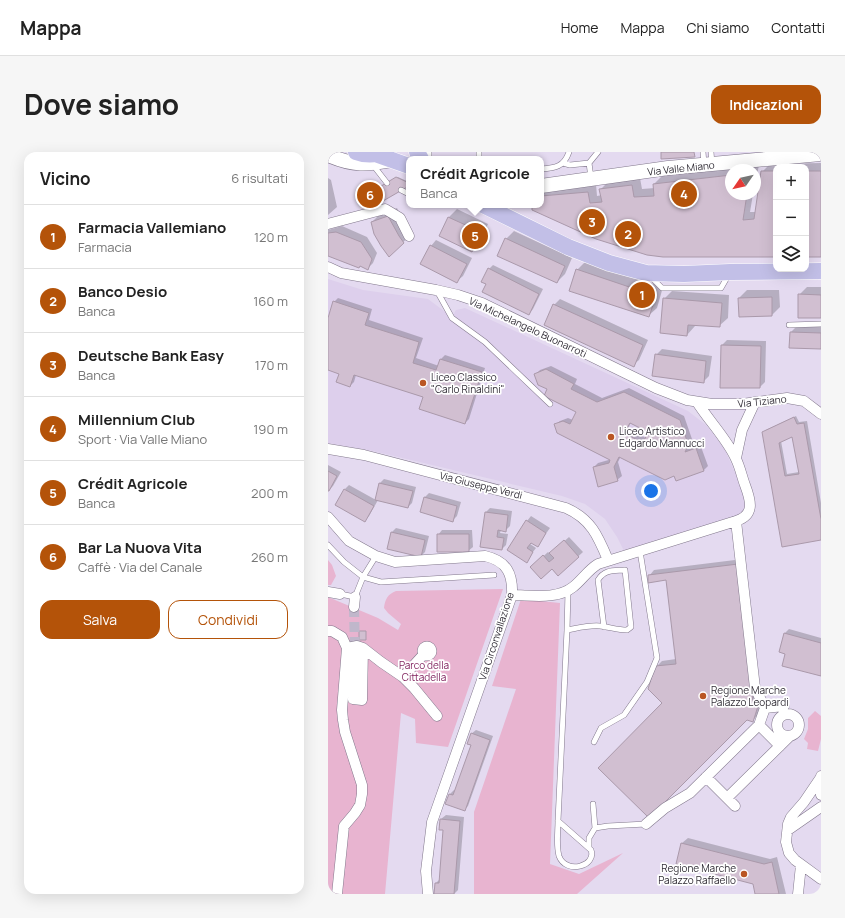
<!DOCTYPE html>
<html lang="it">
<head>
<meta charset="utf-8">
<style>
	body { margin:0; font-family:Manrope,sans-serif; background:#f6f6f6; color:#222 }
	.controls { position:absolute; right:12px; top:12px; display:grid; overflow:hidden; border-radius:8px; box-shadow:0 4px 16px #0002 }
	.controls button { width:36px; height:36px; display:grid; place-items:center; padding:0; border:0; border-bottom:1px solid #e0e0e0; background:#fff; color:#222; font:20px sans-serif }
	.compass { position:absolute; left:397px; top:12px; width:36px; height:36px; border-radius:50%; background:#fff; box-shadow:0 4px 16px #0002; rotate:236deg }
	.you { position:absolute; left:323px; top:339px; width:14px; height:14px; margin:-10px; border:3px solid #fff; border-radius:50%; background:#1a73e8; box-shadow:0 0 0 6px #1a73e833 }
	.badge { display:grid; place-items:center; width:26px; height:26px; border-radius:50%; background:#b45309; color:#fff; font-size:13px; font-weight:700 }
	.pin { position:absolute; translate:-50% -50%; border:2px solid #fff; box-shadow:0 1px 4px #0006 }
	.popup { position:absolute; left:78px; top:4px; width:138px; height:52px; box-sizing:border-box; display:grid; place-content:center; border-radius:8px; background:#fff; filter:drop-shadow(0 1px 3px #0005); font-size:13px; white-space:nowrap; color:#767676 }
	.popup b { font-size:15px; color:#222 }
	.popup::after { content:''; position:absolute; left:50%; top:100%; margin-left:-8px; border:8px solid transparent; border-top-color:#fff }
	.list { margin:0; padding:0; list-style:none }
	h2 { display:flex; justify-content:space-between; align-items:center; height:52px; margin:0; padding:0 16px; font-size:17px }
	h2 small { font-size:13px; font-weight:400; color:#767676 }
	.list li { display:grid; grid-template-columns:26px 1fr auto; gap:12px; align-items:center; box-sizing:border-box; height:64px; padding:0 16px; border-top:1px solid #e0e0e0 }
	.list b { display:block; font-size:15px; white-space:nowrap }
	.list p { margin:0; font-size:13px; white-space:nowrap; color:#767676 }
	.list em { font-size:13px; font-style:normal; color:#767676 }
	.actions { display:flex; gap:8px; padding:12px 16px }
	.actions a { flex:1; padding:9px 0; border:1px solid #b45309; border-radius:12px; text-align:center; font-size:14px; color:#b45309 }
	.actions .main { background:#b45309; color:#fff }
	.icon { flex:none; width:22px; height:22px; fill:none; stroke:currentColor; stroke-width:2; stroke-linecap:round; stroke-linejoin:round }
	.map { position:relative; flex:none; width:493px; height:742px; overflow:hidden; border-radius:12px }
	header { display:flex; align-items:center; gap:24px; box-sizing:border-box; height:56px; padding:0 20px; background:#fff; border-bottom:1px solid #e0e0e0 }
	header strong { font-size:19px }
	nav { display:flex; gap:22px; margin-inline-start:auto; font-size:14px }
	.intro { display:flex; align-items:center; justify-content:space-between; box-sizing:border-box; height:96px; padding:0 24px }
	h1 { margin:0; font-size:28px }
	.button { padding:10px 18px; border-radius:12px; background:#b45309; color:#fff; font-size:14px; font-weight:700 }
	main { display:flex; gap:24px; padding:0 24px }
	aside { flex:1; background:#fff; border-radius:12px; box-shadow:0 4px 16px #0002 }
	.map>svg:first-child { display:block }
	.built { fill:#ddcfec }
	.green { fill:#e8b4d0 }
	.shadow { fill:#0003; fill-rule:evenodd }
	.building { fill:#d1bfd1; stroke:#a9a; fill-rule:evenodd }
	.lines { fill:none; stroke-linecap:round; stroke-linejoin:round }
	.street-tunnel { stroke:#c0b7cb; stroke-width:10; stroke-dasharray:10 5; stroke-linecap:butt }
	.lane-casing { stroke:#82788c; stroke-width:6 }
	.street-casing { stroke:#82788c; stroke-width:11 }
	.secondary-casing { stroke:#82788c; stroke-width:15 }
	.primary-casing { stroke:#fff; stroke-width:17 }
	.lane { stroke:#fff; stroke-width:5 }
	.street { stroke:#fff; stroke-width:10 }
	.secondary { stroke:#fff; stroke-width:14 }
	.primary { stroke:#c2bfe7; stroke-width:16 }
	.poi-dot { fill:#ba5623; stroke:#fff; stroke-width:1.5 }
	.labels { text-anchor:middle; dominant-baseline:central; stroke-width:3.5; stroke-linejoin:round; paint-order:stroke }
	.street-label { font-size:10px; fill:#302c35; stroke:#fff }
	.poi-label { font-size:10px; fill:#302c35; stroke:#fff; text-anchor:start }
	.park-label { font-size:10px; fill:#822660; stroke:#fff }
</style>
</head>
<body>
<header>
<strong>Mappa</strong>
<nav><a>Home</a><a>Mappa</a><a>Chi siamo</a><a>Contatti</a></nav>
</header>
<div class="intro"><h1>Dove siamo</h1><a class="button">Indicazioni</a></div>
<main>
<aside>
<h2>Vicino<small>6 risultati</small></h2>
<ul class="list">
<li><span class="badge">1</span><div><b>Farmacia Vallemiano</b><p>Farmacia</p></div><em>120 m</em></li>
<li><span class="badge">2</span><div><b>Banco Desio</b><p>Banca</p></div><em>160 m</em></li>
<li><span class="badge">3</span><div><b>Deutsche Bank Easy</b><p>Banca</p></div><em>170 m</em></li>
<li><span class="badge">4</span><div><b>Millennium Club</b><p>Sport · Via Valle Miano</p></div><em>190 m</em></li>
<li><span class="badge">5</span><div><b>Crédit Agricole</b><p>Banca</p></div><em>200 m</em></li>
<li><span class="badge">6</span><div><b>Bar La Nuova Vita</b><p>Caffè · Via del Canale</p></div><em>260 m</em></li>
</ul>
<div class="actions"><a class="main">Salva</a><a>Condividi</a></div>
</aside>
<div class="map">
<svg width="493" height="742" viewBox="0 0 493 742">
	<rect width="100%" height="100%" fill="#e4daf0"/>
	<path class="built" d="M0 127 35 138 100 147 124 165 128 158 137 156 360 259 378 273 396 296 409 325 418 350V362L297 401 289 385 277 367 257 352 234 344 45 299 0 291Z"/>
	<path class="green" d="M0 408 4 413 8 424 3 433H0Z
		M175 437 120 595 88 591 87 567 73 561 57 742H0V445L50 466 70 478 73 472 60 461 56 456C57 447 60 442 68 439Z
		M193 447 232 451 222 712 251 722 295 701 249 742H146V660L188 537 164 534Z
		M487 559 493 564V587L490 599 479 597 480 591 476 587 480 577V566Z"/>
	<path class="shadow" d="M493 11V104H478V15H448V104L205 53H213V37L268 32 269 44 274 43 273 37 281 29 312 26 314 37 327 36 326 32 334 24 431 13 427 33V18H403V42H425L422 60H428L434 20 442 12Z
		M70 25 81 30V33L48 47 31 40 34 34 38 30 46 33 44 38 46 39Z
		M0 26 3 28 9 55 0 63Z
		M69 56 79 76 84 82 61 103 44 70 52 62Z
		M129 57 160 72 152 90 144 98 120 66Z
		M14 74 39 85 49 101 45 111 40 116 0 103V78Z
		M186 79 244 106 237 122 229 130 178 87Z
		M108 88 144 106 135 124 129 129 103 94Z
		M257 110 335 135 329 156 320 164 249 118Z
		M165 113 215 137 205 157 201 162 159 132 161 117Z
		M479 135H493V165L471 143Z
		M419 138H451L452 155 444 163 411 146Z
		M344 139 401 143 400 166 391 174 367 172V174L359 183 336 147Z
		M10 146 44 157 41 168 95 186 88 206 111 214 113 207 117 203 157 216 141 267 137 271 96 245 28 223 26 230 22 234 12 221 0 217V169L6 150Z
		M232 147 320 188 311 208 305 213 226 153Z
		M471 172 493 173V196L463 180Z
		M399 188 438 189 437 230 432 235 394 193Z
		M334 197 384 204 381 224 375 230 328 203Z
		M223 214 249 227 247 232 274 246 301 236 356 264 364 287 360 290 362 292 360 297 372 292 380 314 376 318 348 328 347 323 293 304 290 310 294 324 289 328 266 315 270 311 284 307 227 273 232 269 240 266 245 268 249 259 220 237 208 222 212 218ZM303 270 322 279 318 286 300 277Z
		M468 264 471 270 479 269 493 351V387L455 394 435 281 438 278ZM465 283 471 320 459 322 453 289Z
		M0 313 13 320 5 334 1 338 0 337Z
		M56 327 88 335 84 351 80 355 50 348 41 364 37 368 17 337 21 333 48 348 52 331Z
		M101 341 133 350 129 364 125 368 93 360 97 345Z
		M162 356 184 359 182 374 178 378H173L172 381 180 382 178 393 174 397 153 394 158 360Z
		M203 364 222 376 209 394 204 390 202 392 208 396 198 409 181 398 199 369Z
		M68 376 101 384 97 400 93 404 64 380Z
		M114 378H144L145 395 140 399 110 383Z
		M241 385 255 400 230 423 224 416 208 411 220 400 222 402Z
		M415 407 430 546 435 548 430 563 425 568 335 551 328 515 334 509 348 507 339 427 321 424 326 418Z
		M461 477 493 486V523L458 501 457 481Z
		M148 578 165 584 140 654 136 658 122 642 126 638 128 639 144 592 143 582Z
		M118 663 136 665 130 738 126 742H120L108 731 112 727 116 677 113 667Z
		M360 686 442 707 449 705 458 742H428L426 731 349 711 354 691Z"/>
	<path class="building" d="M333 0H366L367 5 333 7Z
		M433 19H448V105H335L319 103 268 87 204 58V53H213V44L260 40 262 51 274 50 271 37 304 33 306 45 326 44 325 32 403 23V42H419L415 68 426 67Z
		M478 19H493V105H478Z
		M68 25 81 31V34L55 49 40 42Z
		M33 33 42 37 40 42 50 47 48 48 30 41Z
		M60 64 71 84 76 91 61 105 53 94 46 82 43 70Z
		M120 65 153 80 144 100 111 84Z
		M8 80 33 90 44 107 40 118 32 114 31 116 0 104V81Z
		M177 86 237 114 229 131 169 104Z
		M102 93 139 112 129 131 92 112Z
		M160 116 211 142 201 163 154 140 158 132 153 130Z
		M248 117 328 144 321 165 241 139Z
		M470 142 493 143V166H470Z
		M444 145V164L411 165 410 146Z
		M335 146 394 151 392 175 360 173 359 184 332 181Z
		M5 149 41 161 37 173 91 190 85 211 108 218 112 207 154 220 137 272 91 257 95 245 26 223 22 235 8 230 11 222 0 218V166Z
		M225 152 315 193 306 215 216 173Z
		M462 180 493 181V197L461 196Z
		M393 193 433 194 432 236H392Z
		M327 202 378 209 376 231 324 224Z
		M218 217 246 232 243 237 269 250 296 240 352 268 360 292 354 294 359 296 357 300 368 296 376 319 348 329 346 324 337 328 291 305 286 315 290 329 270 335 265 315 281 311 282 308 229 281 226 272 235 269 242 272 248 260 216 244 219 237 210 233 206 222ZM302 271 320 280 315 291 296 281Z
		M466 265 469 272 476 271 493 367V388L454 395 434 280ZM464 285 471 322 457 324 451 291Z
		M0 319 9 324 1 339H0Z
		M51 331 85 339 80 356 47 348Z
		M16 337 46 354 37 370 7 353Z
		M96 345 129 354 125 370 92 360Z
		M157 360 180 363 178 380 170 378 169 385 176 386 174 398 152 395Z
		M198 368 218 381 210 395 203 391 199 396 205 400 199 411 179 398Z
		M63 380 97 388 93 405 59 397Z
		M109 382H141V400H109Z
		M236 388 251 405 230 424 224 417 213 427 202 415 215 403 221 410 226 406 221 401Z
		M410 412 425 551 430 554 425 570 419 568 321 666 270 616 334 551 320 537 327 514 348 512 338 428 320 431V423Z
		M31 479H38V488H31Z
		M456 481 493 491V524L454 514 457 502 451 500Z
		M143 581 162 588 137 659 117 652 121 642 125 643 143 593 139 592Z
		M112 667 132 669 126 742H106L107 731H111L115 678H111Z
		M353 691 436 712 444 710 451 742H427L425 732 348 712Z"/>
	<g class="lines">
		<path class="street-tunnel" d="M26 455 27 501"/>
		<defs>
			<path id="lane" d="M151 0V7
				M375 0 376 12
				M383 0 384 12
				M101 6V0
				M235 11 242 13 261 11 270 0
				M261 11 263 26
				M45 13 59 31
				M213 17C227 16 236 15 241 0
				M73 38 79 41 81 40
				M323 125 334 136H393L401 122
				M109 139 124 166 157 190 222 252
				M461 173 493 172
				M0 393 16 410 35 425 53 430 166 423
				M12 442 27 445 35 425 48 404
				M239 478C250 476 261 473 272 474 281 475 290 478 299 478L303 475 297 418C286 419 277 417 270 428L276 475
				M266 590 273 576 296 563 319 530 329 506 312 399
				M230 669 263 698C269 714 238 723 231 704 228 693 230 680 230 669L239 478 240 439
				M267 676 280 674 318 672
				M261 696V686L267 676 265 652"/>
			<path id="street" d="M0 72 57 57 72 66 81 84
				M0 115 13 121 108 138 130 143 154 151 328 236 359 248 384 252H414L459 246 476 249 493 262
				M0 297 36 303 238 356C263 367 270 384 280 408
				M408 306 414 278 427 250
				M0 365 21 389 48 404 67 410 157 404C179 409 185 422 184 443L104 670 98 719 100 742
				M0 440 12 442
				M184 443C203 443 229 448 245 435 254 428 260 418 270 412L408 369C427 363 423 349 417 333 414 325 412 315 408 307 399 287 381 269 369 250
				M26 455 27 445
				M0 479H4L14 485 19 496 14 558 15 568 17 580 34 633V642L32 653 27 661 16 674 9 742
				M94.5 499a4.5 4.5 0 1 1 9 0a4.5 4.5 0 1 1-9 0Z
				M19 496 29 494 35 496 53 510 75 525 86 536 109 564
				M27 501 25 547 34 548 35 496
				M75 525 96 502
				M437 556 456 554
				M449 573a11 11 0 1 1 22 0a11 11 0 1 1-22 0Z
				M431 573 452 594
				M493 624 492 633 493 643
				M378 625 407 654
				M493 625 476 650 463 665 460 672 458 690 461 701 467 708 493 727
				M399 646 462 584
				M318 672 337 656 362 641 431 573 437 556 427 536 408 369
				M460 678 493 655
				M470 742 473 713"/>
			<path id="secondary" d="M0 3C25 14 39 13 65 8
				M213 34 340 16 493 2"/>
			<path id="primary" d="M28 0C38 4 48 3 58 0
				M89 0 93 7
				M50 3 81 14
				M155 53 240 95 281 111 318 121 356 122 402 120 493 119"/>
		</defs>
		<use href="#lane" class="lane-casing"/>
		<use href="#street" class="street-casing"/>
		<use href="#secondary" class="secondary-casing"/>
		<use href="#primary" class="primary-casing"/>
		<use href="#lane" class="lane"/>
		<use href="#street" class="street"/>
		<use href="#secondary" class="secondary"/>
		<use href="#primary" class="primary"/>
	</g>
	<g class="poi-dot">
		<circle cx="95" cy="231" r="4"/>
		<circle cx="283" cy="285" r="4"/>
		<circle cx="375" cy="544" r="4"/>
		<circle cx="416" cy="722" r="4"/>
	</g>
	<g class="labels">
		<g class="street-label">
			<text transform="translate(353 16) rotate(-6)">Via Valle Miano</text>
			<text transform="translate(200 175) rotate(25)">Via Michelangelo Buonarroti</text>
			<text transform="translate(434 249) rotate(-6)">Via Tiziano</text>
			<text transform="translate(153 333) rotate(14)">Via Giuseppe Verdi</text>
			<text transform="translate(168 484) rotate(-72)">Via Circonvallazione</text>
		</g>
		<g class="poi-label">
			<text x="103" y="225">Liceo Classico<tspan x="103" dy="12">"Carlo Rinaldini"</tspan></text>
			<text x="291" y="279">Liceo Artistico<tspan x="291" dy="12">Edgardo Mannucci</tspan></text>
			<text x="383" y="538">Regione Marche<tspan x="383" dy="12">Palazzo Leopardi</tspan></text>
			<text x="408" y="716" text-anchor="end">Regione Marche<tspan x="408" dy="12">Palazzo Raffaello</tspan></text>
		</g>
		<g class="park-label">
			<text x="96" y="513">Parco della<tspan x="96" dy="12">Cittadella</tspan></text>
		</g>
	</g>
</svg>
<div class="controls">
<button>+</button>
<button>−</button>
<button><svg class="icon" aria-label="layers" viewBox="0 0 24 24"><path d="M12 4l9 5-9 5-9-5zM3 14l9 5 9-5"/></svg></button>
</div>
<svg class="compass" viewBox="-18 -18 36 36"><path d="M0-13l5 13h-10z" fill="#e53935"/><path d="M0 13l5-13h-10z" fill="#767676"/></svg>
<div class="you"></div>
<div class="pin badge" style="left:314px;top:143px">1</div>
<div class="pin badge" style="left:300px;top:82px">2</div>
<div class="pin badge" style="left:264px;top:70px">3</div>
<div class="pin badge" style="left:356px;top:42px">4</div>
<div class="pin badge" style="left:147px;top:84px">5</div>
<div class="popup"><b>Crédit Agricole</b>Banca</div>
<div class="pin badge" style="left:42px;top:43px">6</div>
</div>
</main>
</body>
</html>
